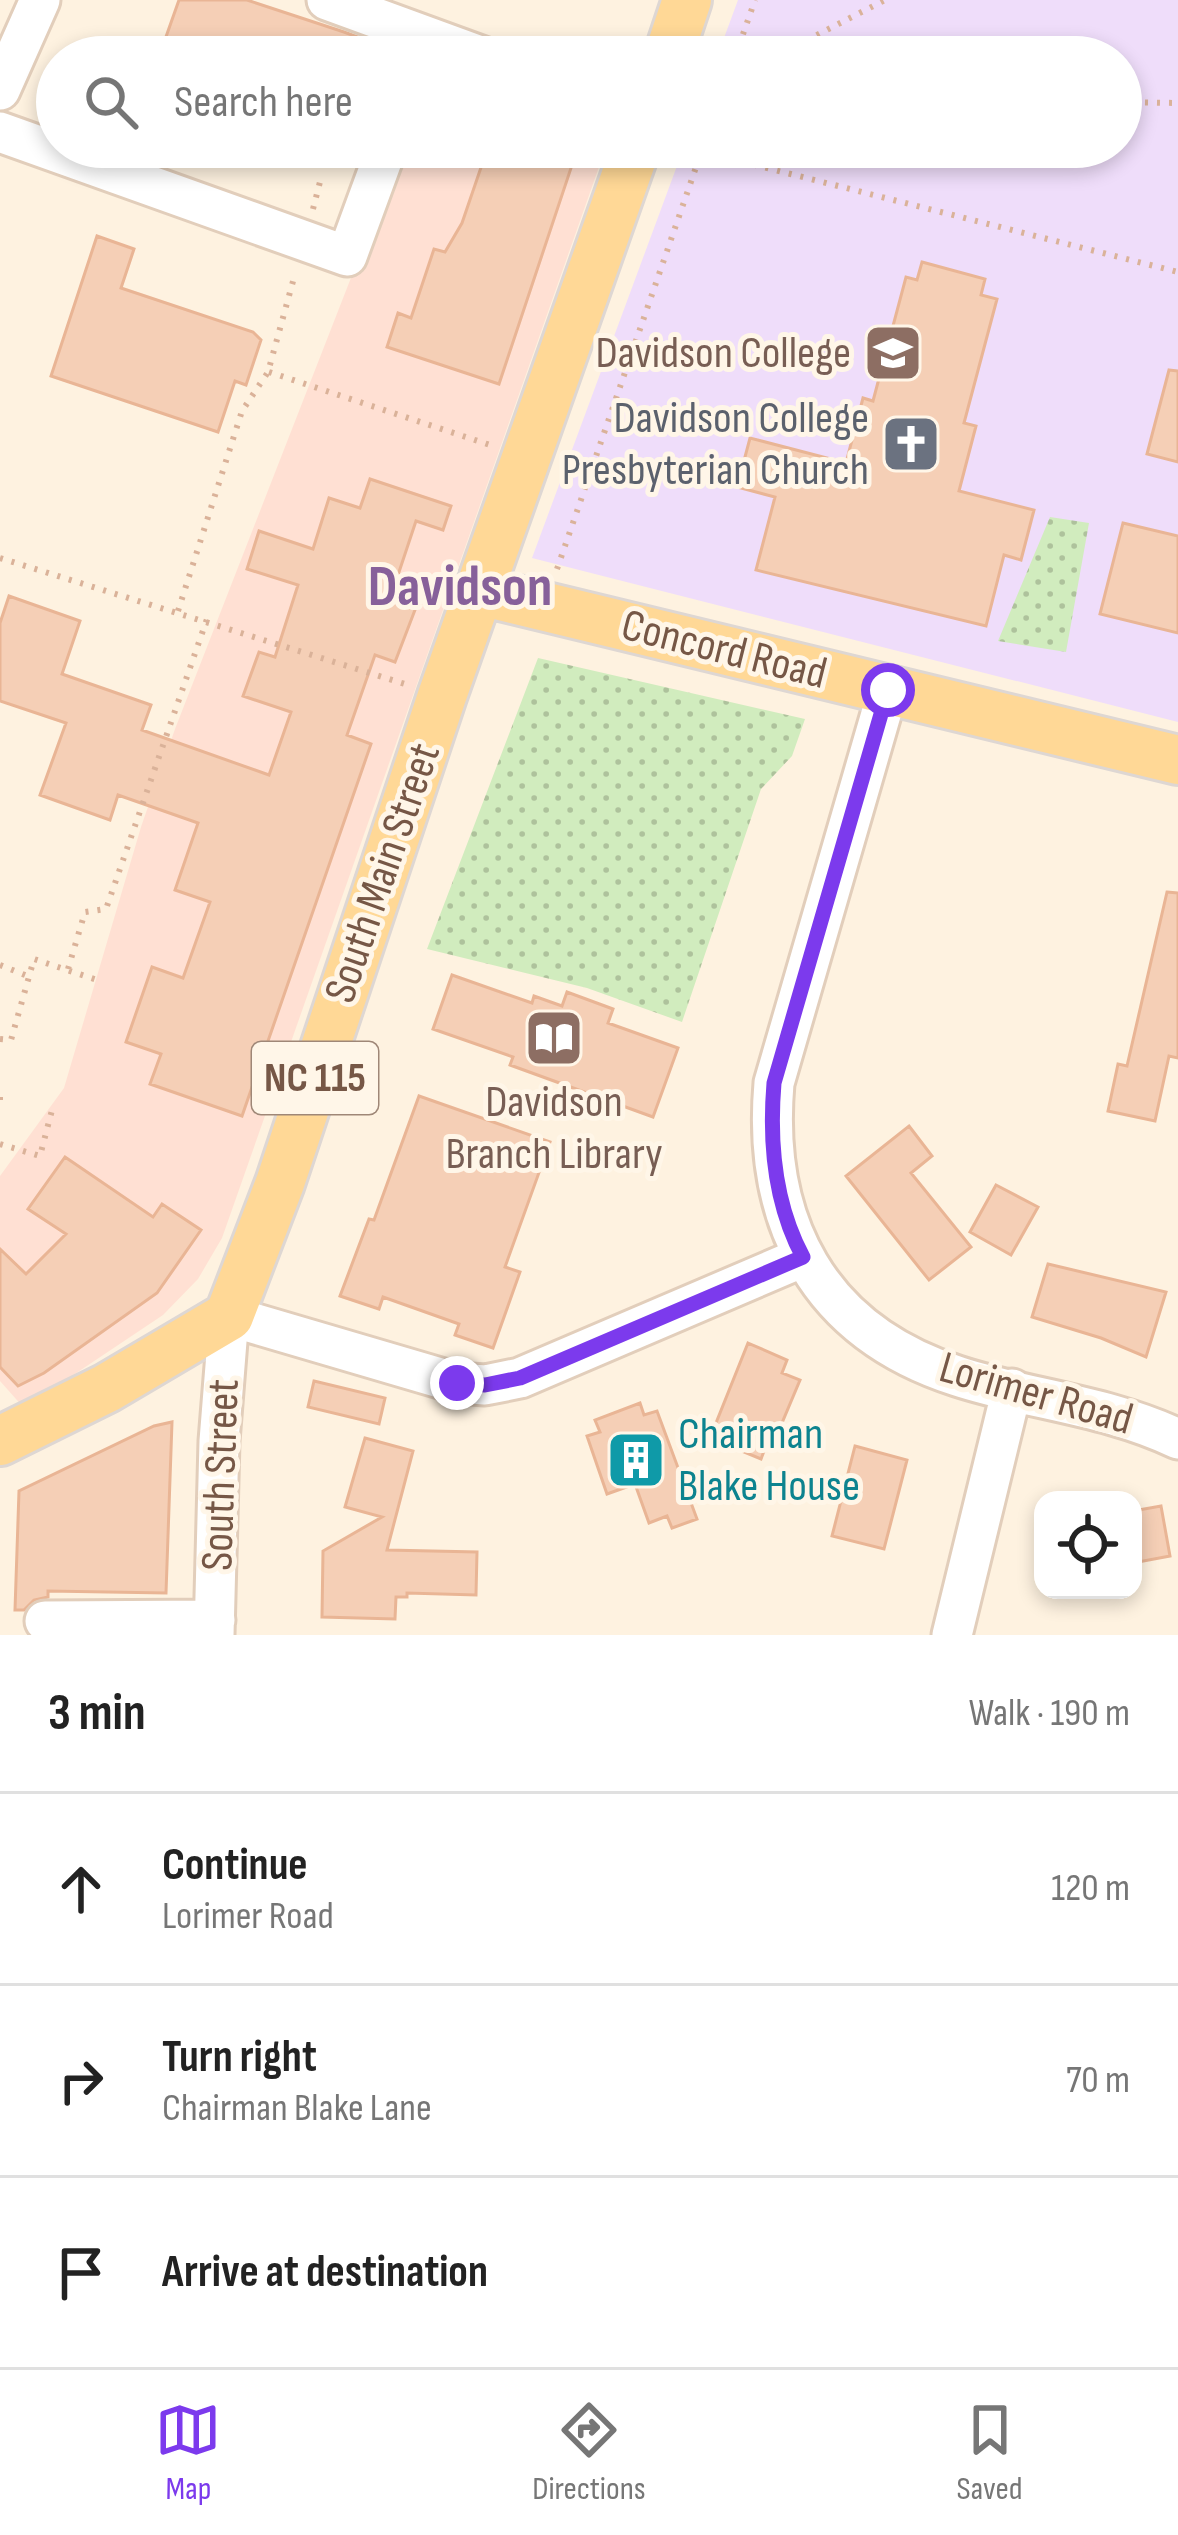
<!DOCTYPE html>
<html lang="en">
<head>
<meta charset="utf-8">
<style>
	body { margin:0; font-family:"Sofia Sans Condensed",sans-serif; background:#f6f6f6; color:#222 }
	.controls { position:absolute; right:36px; bottom:36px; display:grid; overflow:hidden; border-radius:24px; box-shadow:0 6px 18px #0003 }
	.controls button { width:108px; height:108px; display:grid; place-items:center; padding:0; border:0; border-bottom:3px solid #e0e0e0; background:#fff; color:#222; font:60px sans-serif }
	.stop { position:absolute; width:36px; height:36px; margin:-27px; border:9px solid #7c3aed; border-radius:50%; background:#fff }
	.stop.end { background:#7c3aed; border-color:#fff; box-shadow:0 3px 12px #0008 }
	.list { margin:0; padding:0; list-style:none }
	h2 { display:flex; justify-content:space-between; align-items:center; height:156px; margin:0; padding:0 48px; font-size:51px }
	h2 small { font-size:39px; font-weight:400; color:#767676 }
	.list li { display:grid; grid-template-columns:78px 1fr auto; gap:36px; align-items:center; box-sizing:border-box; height:192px; padding:0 48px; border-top:3px solid #e0e0e0 }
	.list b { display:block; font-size:45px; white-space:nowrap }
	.list p { margin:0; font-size:39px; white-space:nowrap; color:#767676 }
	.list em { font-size:39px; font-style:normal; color:#767676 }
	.icon { flex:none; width:66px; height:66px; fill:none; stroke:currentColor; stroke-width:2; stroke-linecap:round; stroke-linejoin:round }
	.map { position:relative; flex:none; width:1178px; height:1635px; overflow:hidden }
	.search { position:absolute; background:#fff; box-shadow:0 6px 18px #0003; left:36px; right:36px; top:36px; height:132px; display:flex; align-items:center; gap:30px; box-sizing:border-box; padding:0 42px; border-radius:66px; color:#767676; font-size:45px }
	.sheet { height:732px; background:#fff }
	nav { display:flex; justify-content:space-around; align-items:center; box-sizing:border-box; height:168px; border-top:3px solid #e0e0e0; background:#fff; font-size:33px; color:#767676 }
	nav a { display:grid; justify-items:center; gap:6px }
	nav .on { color:#7c3aed }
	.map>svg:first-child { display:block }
	.commercial { fill:#ffe0d3 }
	.education { fill:#efddfa }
	.grass { fill:url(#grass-dots) }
	.building { fill:#f5cfb6; stroke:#e9b595; stroke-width:3 }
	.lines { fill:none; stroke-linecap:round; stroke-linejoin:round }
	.minor-casing { stroke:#e2cebb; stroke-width:45 }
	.major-casing { stroke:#ded7d3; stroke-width:54 }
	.path { stroke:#dab299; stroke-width:6; stroke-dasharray:3 9; stroke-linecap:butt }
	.minor { stroke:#fff; stroke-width:39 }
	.major { stroke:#ffd896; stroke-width:48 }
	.route { stroke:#7c3aed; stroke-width:15 }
	.labels { text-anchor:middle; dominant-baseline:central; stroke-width:10; stroke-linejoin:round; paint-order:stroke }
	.shield { fill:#fff6e8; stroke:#9f8777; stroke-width:3 }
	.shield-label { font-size:42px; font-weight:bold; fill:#765746 }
	.education-label { font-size:45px; fill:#785e54; stroke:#fff6e8; text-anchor:end }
	.worship-label { font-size:45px; fill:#5b616d; stroke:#fff6e8; text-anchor:end }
	.street-label { font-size:45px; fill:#765746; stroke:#fff6e8 }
	.culture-label { font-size:45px; fill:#0d838f; stroke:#fff6e8; text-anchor:start }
	.district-label { font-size:57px; font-weight:bold; fill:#87609a; stroke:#fff6e8 }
</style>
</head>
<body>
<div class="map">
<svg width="1178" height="1635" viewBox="0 0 1178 1635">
	<defs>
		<pattern id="grass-dots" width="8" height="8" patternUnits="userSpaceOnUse" patternTransform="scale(3)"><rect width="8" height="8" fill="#d1ecbe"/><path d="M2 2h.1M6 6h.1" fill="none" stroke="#aec29c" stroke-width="1.8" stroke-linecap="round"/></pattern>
	</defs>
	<rect width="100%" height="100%" fill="#fef2e0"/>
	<path class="commercial" d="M402 147H606L222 1238 198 1279 163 1315 24 1408 0 1381V1176L64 1088 141 827 175 729Z"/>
	<path class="education" d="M738 0H1178V722L532 558 684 147H1121V57H717Z"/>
	<path class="grass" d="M1050 517 1089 523 1066 652 998 641Z
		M538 658 805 719 792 756 761 789 682 1022 587 988 427 949Z"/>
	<path class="building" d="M179 0H247L344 32 404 54V57H176L161 51Z
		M488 147H578L499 384 387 347 398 313 411 318 434 249 445 252 462 223Z
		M97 236 134 249 121 288 253 332 261 340 246 385 235 381 218 432 51 376Z
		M922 262 985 279 981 295 997 299 964 423 976 426 959 491 1034 510 1021 560 1004 555 986 626 756 570 775 497 737 487 750 438 846 463 863 398 873 401 906 277 917 280Z
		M1169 370 1178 371V462L1147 454Z
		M370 479 451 506 443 530 416 521 396 581 423 589 395 662 375 655 347 735 371 744 242 1116 150 1084 161 1054 126 1042 152 967 183 978 210 902 175 890 198 823 118 795 110 820 40 795 66 723 0 701V623L9 596 80 621 62 674 151 705 142 730 269 775 291 712 243 696 259 652 275 657 298 585 247 569 259 531 313 549 329 498 360 508Z
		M1123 523 1178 536V633L1100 614Z
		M1167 892 1178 893V1058L1169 1056 1155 1121 1108 1111 1118 1064 1127 1066Z
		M452 975 532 1003 534 996 562 1006 567 992 613 1009 608 1023 678 1048 653 1117 510 1065 513 1057 433 1029Z
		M419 1096 550 1142 505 1267 520 1272 493 1348 455 1335 459 1324 383 1297 379 1309 340 1296 369 1219 374 1220Z
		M909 1126 932 1156 911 1173 971 1247 929 1280 846 1176Z
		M65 1157 153 1217 162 1204 201 1230 157 1293 44 1373 18 1386 0 1367V1249L26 1274 66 1234 28 1209Z
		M996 1185 1038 1207 1011 1255 970 1232Z
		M1048 1264 1166 1292 1146 1357 1101 1338 1032 1317Z
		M748 1343 787 1360 782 1373 800 1380 771 1449 766 1446 761 1459 710 1438Z
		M314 1381 385 1398 379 1424 308 1407Z
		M640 1403 644 1415 657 1411 697 1519 672 1528 667 1516 649 1523 635 1484 607 1494 587 1436 600 1432 595 1420Z
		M172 1422 166 1593 48 1591V1597L34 1600 24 1610H15L19 1491 154 1426Z
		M365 1438 413 1451 387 1550 477 1552 476 1595 407 1593V1597H396L395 1619 322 1617 323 1551 382 1517 345 1507Z
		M855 1446 907 1460 884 1549 832 1536Z
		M1161 1506 1170 1556 1133 1563V1511Z"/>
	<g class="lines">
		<defs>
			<path id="minor" d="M327 0 483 57
				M0 90 40 0
				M0 132 347 256 387 147
				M888 690 774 1083C762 1222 818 1331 957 1376 1030 1400 1107 1405 1178 1439
				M45 1621 215 1620
				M214 1635 219 1441 229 1316 457 1383 485 1385 520 1378 803 1257
				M952 1635 1012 1389"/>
			<path id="major" d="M668 57 687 0
				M480 591 1178 760
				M0 1441 107 1388 229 1316 280 1183 442 696 636 147"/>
		</defs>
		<use href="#minor" class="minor-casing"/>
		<use href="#major" class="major-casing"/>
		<path class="path" d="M735 57 755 0
			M774 57 885 0
			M1121 102 1178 103
			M684 147 1178 272
			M313 209 321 178
			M269 372 490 445
			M0 558 405 684
			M557 569 703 147
			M178 611 242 411 268 372 295 274
			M0 965 30 977
			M68 969 85 912 106 909 207 619
			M0 1039 11 1040 34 959 100 981
			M0 1097V1103
			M0 1144 40 1156 52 1110"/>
		<use href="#minor" class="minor"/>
		<use href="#major" class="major"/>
	</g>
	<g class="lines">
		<path class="route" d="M457 1383 485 1385 520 1378 803 1257C774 1203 769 1143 774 1083L888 690"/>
	</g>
	<defs>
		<symbol id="university-square" viewBox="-11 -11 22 22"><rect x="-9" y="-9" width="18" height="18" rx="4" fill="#8d6e63" stroke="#fff6e8"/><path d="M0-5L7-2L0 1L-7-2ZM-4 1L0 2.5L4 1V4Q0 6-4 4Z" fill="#fff"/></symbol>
		<symbol id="church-square" viewBox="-11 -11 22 22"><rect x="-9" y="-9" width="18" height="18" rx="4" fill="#6b7280" stroke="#fff6e8"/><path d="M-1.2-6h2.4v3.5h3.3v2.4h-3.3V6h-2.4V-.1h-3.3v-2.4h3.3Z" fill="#fff"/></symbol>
		<symbol id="library-square" viewBox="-11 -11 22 22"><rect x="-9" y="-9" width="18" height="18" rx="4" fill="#8d6e63" stroke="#fff6e8"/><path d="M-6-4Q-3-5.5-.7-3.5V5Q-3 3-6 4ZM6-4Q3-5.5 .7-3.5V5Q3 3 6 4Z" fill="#fff"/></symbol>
		<symbol id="building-square" viewBox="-11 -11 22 22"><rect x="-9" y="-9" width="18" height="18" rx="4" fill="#0f9aa8" stroke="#fff6e8"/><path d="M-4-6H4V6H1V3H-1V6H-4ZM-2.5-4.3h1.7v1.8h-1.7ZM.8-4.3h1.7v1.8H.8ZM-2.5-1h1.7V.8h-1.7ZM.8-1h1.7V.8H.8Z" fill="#fff"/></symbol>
	</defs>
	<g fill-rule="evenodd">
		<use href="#university-square" x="860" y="320" width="66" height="66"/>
		<use href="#church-square" x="878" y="411" width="66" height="66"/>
		<use href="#library-square" x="521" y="1005" width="66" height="66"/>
		<use href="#building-square" x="603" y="1427" width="66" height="66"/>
	</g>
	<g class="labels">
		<rect class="shield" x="252" y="1042" width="126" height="72" rx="9"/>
		<g class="shield-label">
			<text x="315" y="1078">NC 115</text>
		</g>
		<g class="education-label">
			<text x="851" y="353">Davidson College</text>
			<text x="554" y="1102" text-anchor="middle">Davidson<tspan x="554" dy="52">Branch Library</tspan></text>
		</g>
		<g class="worship-label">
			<text x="869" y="418">Davidson College<tspan x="869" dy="52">Presbyterian Church</tspan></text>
		</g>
		<g class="street-label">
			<text transform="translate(724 650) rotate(14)">Concord Road</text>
			<text transform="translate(383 873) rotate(-71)">South Main Street</text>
			<text transform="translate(1036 1394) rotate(16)">Lorimer Road</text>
			<text transform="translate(221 1475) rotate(-88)">South Street</text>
		</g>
		<g class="culture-label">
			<text x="678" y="1434">Chairman<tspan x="678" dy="52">Blake House</tspan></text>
		</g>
		<g class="district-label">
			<text x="460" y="588">Davidson</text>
		</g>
	</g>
</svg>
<div class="controls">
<button><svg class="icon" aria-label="locate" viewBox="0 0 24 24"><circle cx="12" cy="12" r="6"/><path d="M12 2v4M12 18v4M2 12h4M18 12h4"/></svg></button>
</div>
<div class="stop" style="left:888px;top:690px"></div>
<div class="stop end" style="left:457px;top:1383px"></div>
<div class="search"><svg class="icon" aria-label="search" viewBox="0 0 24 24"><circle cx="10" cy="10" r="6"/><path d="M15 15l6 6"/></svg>Search here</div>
</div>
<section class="sheet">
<h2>3 min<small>Walk · 190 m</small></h2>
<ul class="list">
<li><svg class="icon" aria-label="ahead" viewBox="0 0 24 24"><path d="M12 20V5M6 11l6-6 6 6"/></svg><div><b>Continue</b><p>Lorimer Road</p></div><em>120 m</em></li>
<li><svg class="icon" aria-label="right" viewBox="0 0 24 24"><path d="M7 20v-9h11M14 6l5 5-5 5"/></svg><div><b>Turn right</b><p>Chairman Blake Lane</p></div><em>70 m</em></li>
<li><svg class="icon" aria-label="arrive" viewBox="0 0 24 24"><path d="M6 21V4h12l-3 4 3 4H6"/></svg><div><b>Arrive at destination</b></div></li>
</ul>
</section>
<nav>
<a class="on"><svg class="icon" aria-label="map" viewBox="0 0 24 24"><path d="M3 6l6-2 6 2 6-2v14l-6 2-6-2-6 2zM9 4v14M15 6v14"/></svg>Map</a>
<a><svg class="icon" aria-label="directions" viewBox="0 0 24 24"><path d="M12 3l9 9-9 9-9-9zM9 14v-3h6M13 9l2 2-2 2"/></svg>Directions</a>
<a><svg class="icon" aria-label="saved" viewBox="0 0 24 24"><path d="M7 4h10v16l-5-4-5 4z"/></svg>Saved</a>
</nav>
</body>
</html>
